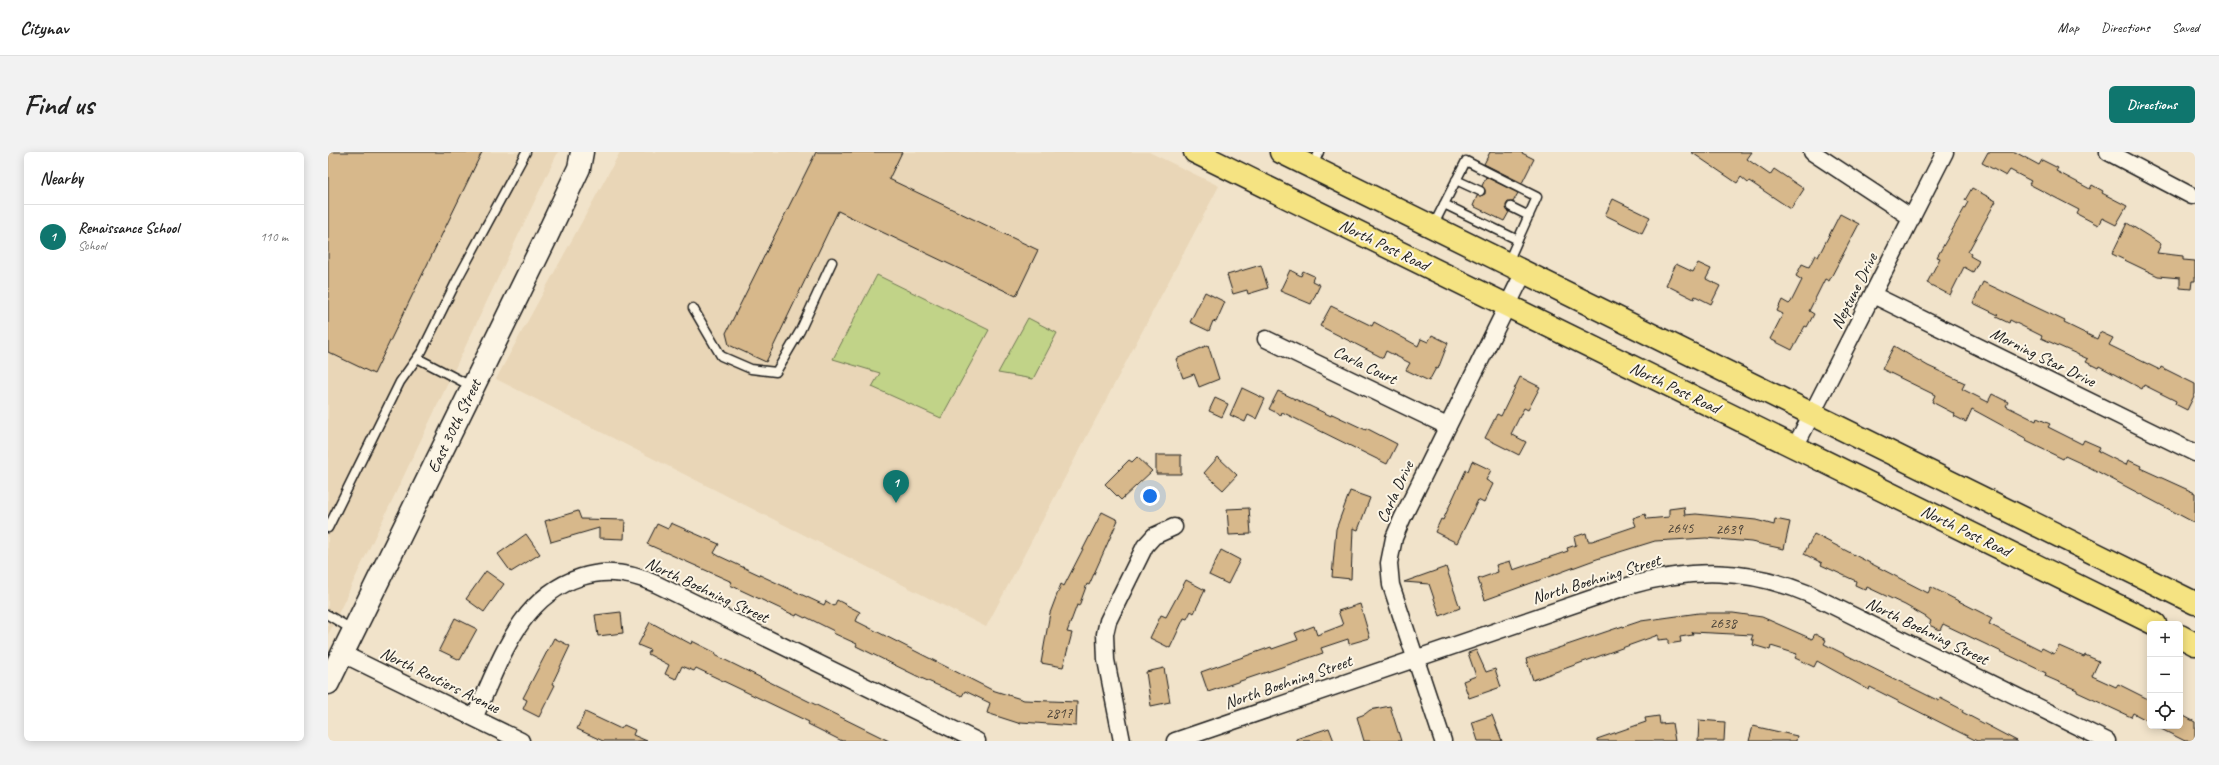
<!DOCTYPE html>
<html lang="en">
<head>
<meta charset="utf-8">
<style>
	body { margin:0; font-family:Caveat,sans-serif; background:#f2f2f2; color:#222 }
	.controls { position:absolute; right:12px; bottom:12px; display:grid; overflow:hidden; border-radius:6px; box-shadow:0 2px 10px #0003 }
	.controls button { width:36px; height:36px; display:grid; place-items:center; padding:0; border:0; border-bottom:1px solid #e0e0e0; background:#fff; color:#222; font:20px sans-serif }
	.you { position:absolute; left:822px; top:344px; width:14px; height:14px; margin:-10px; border:3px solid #fff; border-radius:50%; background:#1a73e8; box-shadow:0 0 0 6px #1a73e833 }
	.badge { display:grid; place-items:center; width:26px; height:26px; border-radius:50%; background:#0f766e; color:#fff; font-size:13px; font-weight:700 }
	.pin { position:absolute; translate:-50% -33px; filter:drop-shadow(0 1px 2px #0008) }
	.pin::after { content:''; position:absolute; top:21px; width:14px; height:12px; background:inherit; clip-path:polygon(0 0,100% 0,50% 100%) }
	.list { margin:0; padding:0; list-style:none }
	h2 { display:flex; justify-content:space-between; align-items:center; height:52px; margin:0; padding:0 16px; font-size:17px }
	h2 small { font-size:13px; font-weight:400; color:#767676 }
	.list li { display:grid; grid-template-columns:26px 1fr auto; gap:12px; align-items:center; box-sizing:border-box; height:64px; padding:0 16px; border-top:1px solid #e0e0e0 }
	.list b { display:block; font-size:15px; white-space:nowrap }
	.list p { margin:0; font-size:13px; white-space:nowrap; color:#767676 }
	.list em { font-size:13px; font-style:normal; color:#767676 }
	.icon { flex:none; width:22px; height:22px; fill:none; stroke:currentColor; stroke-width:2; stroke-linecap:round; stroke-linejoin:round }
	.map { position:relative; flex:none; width:1867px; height:589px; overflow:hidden; border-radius:6px }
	header { display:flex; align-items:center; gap:24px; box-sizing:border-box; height:56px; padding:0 20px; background:#fff; border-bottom:1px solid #e0e0e0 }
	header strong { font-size:19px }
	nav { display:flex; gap:22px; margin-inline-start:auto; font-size:14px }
	.intro { display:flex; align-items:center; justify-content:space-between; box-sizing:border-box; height:96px; padding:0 24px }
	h1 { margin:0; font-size:28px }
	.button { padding:10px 18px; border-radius:6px; background:#0f766e; color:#fff; font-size:14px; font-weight:700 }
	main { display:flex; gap:24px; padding:0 24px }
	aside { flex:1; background:#fff; border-radius:6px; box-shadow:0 2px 10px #0003 }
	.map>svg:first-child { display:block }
	.built { fill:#e9d6b7 }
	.green { fill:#c1d388; stroke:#6e7852 }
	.building { fill:#d7b88b; stroke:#1c1c1c }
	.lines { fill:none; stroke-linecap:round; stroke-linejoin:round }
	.service-casing { stroke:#1c1c1c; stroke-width:11 }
	.minor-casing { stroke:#1c1c1c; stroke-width:19 }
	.secondary-casing { stroke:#1c1c1c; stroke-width:25 }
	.primary-casing { stroke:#1c1c1c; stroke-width:25 }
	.service { stroke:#fcf5e5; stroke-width:8 }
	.minor { stroke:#fcf5e5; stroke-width:16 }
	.secondary { stroke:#fcf5e5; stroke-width:22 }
	.primary { stroke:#f5e382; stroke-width:22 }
	.labels { text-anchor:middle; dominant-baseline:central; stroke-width:4; stroke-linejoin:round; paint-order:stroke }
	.number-label { font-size:15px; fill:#4b4338 }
	.street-label { font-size:17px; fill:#1c1c1c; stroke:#fcf5e5 }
</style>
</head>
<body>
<header>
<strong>Citynav</strong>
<nav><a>Map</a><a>Directions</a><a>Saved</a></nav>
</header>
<div class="intro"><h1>Find us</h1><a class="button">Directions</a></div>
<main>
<aside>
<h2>Nearby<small></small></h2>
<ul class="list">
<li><span class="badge">1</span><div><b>Renaissance School</b><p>School</p></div><em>110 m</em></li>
</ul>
</aside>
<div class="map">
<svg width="1867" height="589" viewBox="0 0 1867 589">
	<rect width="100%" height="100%" fill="#f1e3ca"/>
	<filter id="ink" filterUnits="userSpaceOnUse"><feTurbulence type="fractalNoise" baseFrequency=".025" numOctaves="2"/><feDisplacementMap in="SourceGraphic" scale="8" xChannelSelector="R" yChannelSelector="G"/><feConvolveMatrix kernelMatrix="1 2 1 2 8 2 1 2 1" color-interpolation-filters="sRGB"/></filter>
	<g filter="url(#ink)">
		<path class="built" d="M0 0H230L0 483Z
			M292 0H821L891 34 658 475 168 227Z"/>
		<path class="green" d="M549 123 661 178 613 266 544 235 552 221 505 207Z
			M700 166 729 181 705 227 670 221Z"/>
		<path class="building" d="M0 0H154L46 222 0 200Z
			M488 0H574L561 27 710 98 688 144 510 59 438 210 401 193 398 181Z
			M1162 0H1192L1206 7 1194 31 1156 12Z
			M1363 0H1424L1419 7 1442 23 1446 17 1476 37 1463 57 1421 29 1420 31 1413 25 1409 31Z
			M1660 0H1687L1711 13 1714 8 1730 16 1728 19 1762 37 1764 33 1775 39 1774 41 1799 54 1788 73 1774 66 1770 73 1749 62 1751 58 1701 32 1703 29 1682 18 1678 24 1654 11Z
			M1158 25 1190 41 1185 50H1180L1178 53 1181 60 1176 69 1145 54 1149 44 1157 42V38L1154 34Z
			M1644 36 1668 49 1640 100 1643 102 1642 104 1651 109 1645 120 1636 115 1622 143 1599 131 1612 106 1609 105 1640 50 1637 48Z
			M1285 47 1322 65 1314 81 1277 63Z
			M1512 62 1531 72 1501 129 1497 127 1481 159 1486 162 1479 175 1477 174 1464 198 1442 187 1455 162 1449 159 1454 148 1461 152 1463 150 1474 128 1468 124 1474 112 1481 115 1487 103 1490 105Z
			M1799 71 1833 92 1829 101 1855 104V108L1867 109V129H1864L1863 137 1852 136V126L1830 124 1784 102Z
			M1370 111 1383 117 1378 127 1392 134 1383 152 1367 144 1366 147 1338 133 1348 112 1365 120Z
			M933 113 940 136 920 142 919 138 905 142 899 123Z
			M962 118 973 124 975 119 986 124 984 129 992 133 983 152 952 139Z
			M1655 130 1737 169 1736 171 1769 187 1772 180 1785 186 1781 193 1832 218 1833 215 1867 232V242L1859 258 1847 252 1848 249 1816 233 1814 237 1771 214 1770 216 1758 210 1760 207 1713 186 1714 184 1682 168 1681 171 1668 165 1670 163 1645 151Z
			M877 140 897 150 888 170 885 169 881 179 862 170Z
			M1003 154 1044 174 1046 170 1090 194 1093 187 1100 190 1104 183 1120 191 1110 217 1108 216 1101 229 1078 218 1082 211 1058 199 1055 206 992 174Z
			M880 193 891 227 871 235 866 222 855 226 848 207Z
			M1566 194 1600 214 1637 231 1634 237 1660 250 1664 242 1680 250 1678 254 1708 269 1709 266 1722 272 1720 275 1754 292 1756 288 1772 295 1770 299 1798 313 1800 308 1813 314 1812 316 1867 341V371L1761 315 1737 304 1735 307 1698 289 1699 287 1644 257 1638 270 1626 264 1627 262 1604 250 1607 243 1554 217Z
			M1192 225 1212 235 1200 258 1196 256 1183 282 1198 290 1191 303 1157 286 1169 262 1173 264Z
			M914 236 937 247 928 267 920 263 917 270 902 263Z
			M950 239 1003 264 1004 262 1038 278V276L1069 292 1059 312 954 260 953 263 941 257Z
			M887 246 900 252 894 265 881 259Z
			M828 303H853V322H828Z
			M809 305 824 319 793 348 777 332 801 308 804 310Z
			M890 305 909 323 895 338 876 321Z
			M1144 309 1163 318 1158 328 1165 332 1156 351 1150 348 1129 391 1107 380 1113 367 1115 368 1138 318 1140 319Z
			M1022 339 1042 346 1030 378 1025 376 1023 427 1004 425 1008 377Z
			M1356 355 1357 363 1368 362 1428 368 1446 373 1447 367 1462 370 1456 397 1423 390 1378 386 1327 389 1269 407 1157 448 1150 427 1170 420 1168 413 1182 409 1185 418 1240 399 1239 396 1248 393 1246 385 1258 381 1260 389H1264L1308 374 1305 366 1317 362 1319 367 1341 365V357Z
			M921 356 923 382 901 383 899 357Z
			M250 359 253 367 297 368 296 387 271 386V376L223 390 217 369Z
			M774 360 790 368 761 433 759 432 751 454 749 453 739 480 744 481 735 515 713 511 722 461 733 432 736 434Z
			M343 371 391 392 386 401 391 404 496 453 498 449 506 454 509 448 532 460 528 469 664 538 696 548 749 550 748 574 693 570V572L659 561 662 551 637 539 634 544 593 526 528 494 529 492 505 481 506 479 478 465 477 466 469 462 468 464 402 433 404 430 319 392 329 372 340 377Z
			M198 382 212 402 183 420 170 402Z
			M1486 382 1600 441 1603 435 1664 466 1661 472 1713 498 1714 496 1726 502 1731 494 1756 505 1757 503 1771 509 1764 524 1788 535 1790 532 1822 548V570L1805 561 1803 565 1749 540V538L1717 524 1718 521 1615 472 1612 478 1601 473 1603 469 1598 465 1577 453 1539 435 1538 438 1527 433 1528 429 1493 413 1494 411 1476 402Z
			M893 398 912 408 900 432 881 423Z
			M1118 415 1132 456 1112 464 1101 432 1076 430Z
			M158 419 176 432 156 460 138 447Z
			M858 428 877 438 866 461 863 459 859 467 856 466 842 496 822 486 833 463 838 465Z
			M1032 452 1042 486 1021 492 1020 487 993 496 995 501 880 540 873 520 943 495 944 497 970 488 967 481 986 474 989 483 1015 473 1010 459Z
			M293 460 295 481 270 484 267 463Z
			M1371 461H1405L1434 465 1484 487 1487 482 1498 488 1496 492 1611 549 1612 546 1635 558 1634 560 1689 589H1649L1542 535 1541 538 1489 509 1486 515 1467 506 1469 502 1443 494 1442 498 1425 493 1426 488H1423L1425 483 1364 480 1365 483 1352 485 1353 490 1340 492V487L1330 488V483L1205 528 1198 507 1295 474V475L1313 469Z
			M127 466 149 477 132 508 111 498Z
			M322 470 363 492 364 489 388 501 387 503 561 589H514L480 572 481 570 368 516 366 519 354 514 348 527 337 522 341 513 320 502 322 498 310 493Z
			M226 486 242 494 224 532 227 533 211 565 195 557 199 548 195 546Z
			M1148 498 1158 520 1167 517 1173 535 1141 546 1135 529 1148 524 1140 501Z
			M836 516 842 550 823 554 818 520Z
			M1062 554 1073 589H1036L1029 565 1037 562 1042 558Z
			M257 560 293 577 296 573 307 578 305 583 319 589H275L249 577Z
			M1852 562 1867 570V589H1857L1827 574H1852Z
			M1164 563 1174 589H1150L1144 570Z
			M1331 564 1332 572 1344 571 1347 589H1269V587L1318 570 1317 566Z
			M1371 568 1397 570 1396 589H1370Z
			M1425 574 1469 584 1468 589H1421Z
			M1001 576 1006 589H968V587Z"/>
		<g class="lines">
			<defs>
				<path id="service" d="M985 14 991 0
					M1128 28 1152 39
					M1116 52 1190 88
					M1183 55 1201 64
					M1105 74 1138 9 1209 45 1180 110
					M365 156 393 204 423 217 448 220 472 179 504 110
					M89 206 143 234
					M0 376 72 230 94 199 129 128 198 0
					M0 463 25 478"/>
				<path id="minor" d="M1484 0 1584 66
					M1780 0 1864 44
					M1545 143 1867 301
					M938 187 1119 274
					M1467 295 1617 0
					M15 502 193 589
					M146 566C172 511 190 445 253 425 278 417 304 421 328 432L649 589
					M794 589 778 508 777 482 780 469 817 394 826 384 846 375
					M847 589 1300 434C1364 416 1418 416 1481 442L1779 589
					M1115 589 1063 433 1061 411 1066 386 1074 367 1196 120"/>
				<path id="secondary" d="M0 531 217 88 251 16 254 0"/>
				<path id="primary" d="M867 0 1827 472
					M953 0 1867 451
					M1852 484 1867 492"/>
			</defs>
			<use href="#service" class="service-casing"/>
			<use href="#minor" class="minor-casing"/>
			<use href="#secondary" class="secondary-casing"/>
			<use href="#primary" class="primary-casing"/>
			<use href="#service" class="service"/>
			<use href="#minor" class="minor"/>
			<use href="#secondary" class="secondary"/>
			<use href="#primary" class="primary"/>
		</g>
	</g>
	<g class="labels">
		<g class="number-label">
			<text x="1352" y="376">2645</text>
			<text x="1401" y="377">2639</text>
			<text x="1395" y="471">2638</text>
			<text x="731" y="561">2817</text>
		</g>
		<g class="street-label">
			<text transform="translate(1056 93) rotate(26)">North Post Road</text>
			<text transform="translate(1526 139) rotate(-63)">Neptune Drive</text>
			<text transform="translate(1715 205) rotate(26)">Morning Star Drive</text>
			<text transform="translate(1037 213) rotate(26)">Carla Court</text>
			<text transform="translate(1347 236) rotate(26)">North Post Road</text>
			<text transform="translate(126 274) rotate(-64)">East 30th Street</text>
			<text transform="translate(1067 340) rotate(-65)">Carla Drive</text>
			<text transform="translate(1638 379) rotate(26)">North Post Road</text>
			<text transform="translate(1268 427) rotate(-17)">North Boehning Street</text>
			<text transform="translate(379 438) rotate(25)">North Boehning Street</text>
			<text transform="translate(1599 479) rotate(26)">North Boehning Street</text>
			<text transform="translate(112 528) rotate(26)">North Routiers Avenue</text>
			<text transform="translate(960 530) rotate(-19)">North Boehning Street</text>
		</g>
	</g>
</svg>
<div class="controls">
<button>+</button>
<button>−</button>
<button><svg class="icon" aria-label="locate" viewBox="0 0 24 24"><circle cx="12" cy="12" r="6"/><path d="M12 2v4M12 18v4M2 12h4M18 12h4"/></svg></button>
</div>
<div class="you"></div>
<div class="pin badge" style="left:568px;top:351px">1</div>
</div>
</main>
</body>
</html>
